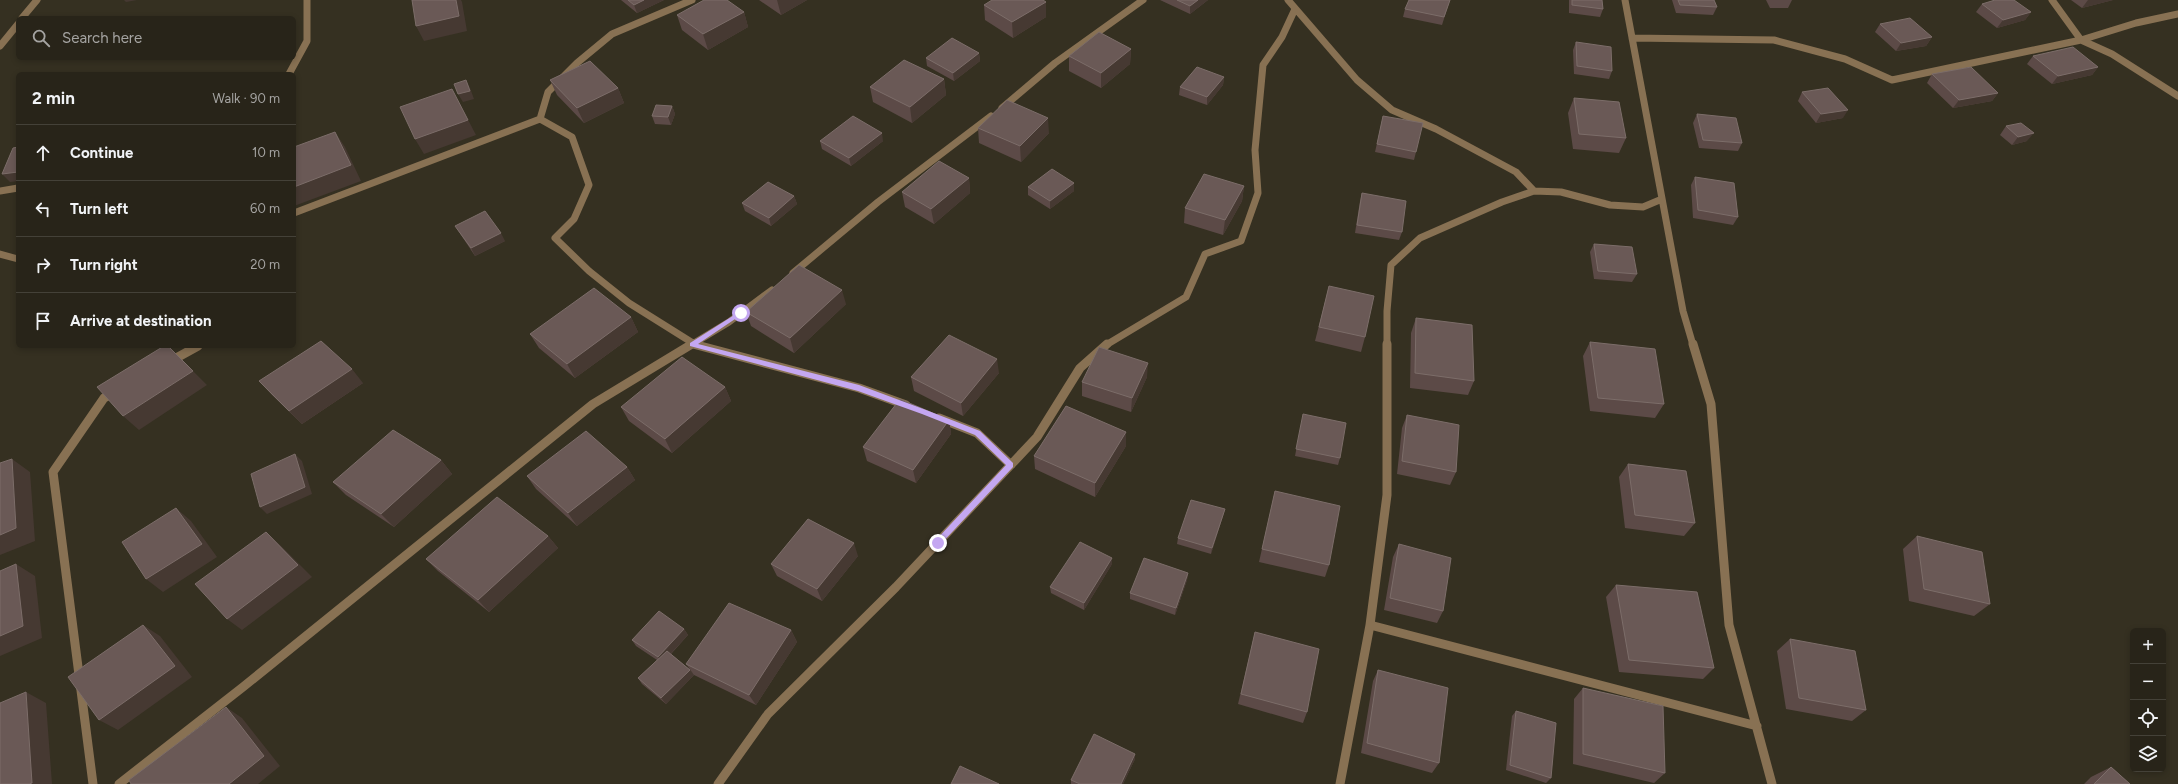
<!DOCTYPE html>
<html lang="en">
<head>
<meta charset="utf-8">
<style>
	body { margin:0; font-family:Figtree,sans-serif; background:#302c22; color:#f1f3f6 }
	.controls { position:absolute; right:12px; bottom:12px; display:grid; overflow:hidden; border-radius:6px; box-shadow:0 2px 6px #0003 }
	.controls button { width:36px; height:36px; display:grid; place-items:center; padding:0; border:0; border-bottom:1px solid #444138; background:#282419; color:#f1f3f6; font:20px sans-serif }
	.stop { position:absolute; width:12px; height:12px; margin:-9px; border:3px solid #c4a7f1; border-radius:50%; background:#fff }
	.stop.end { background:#c4a7f1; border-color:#fff; box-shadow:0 1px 4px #0008 }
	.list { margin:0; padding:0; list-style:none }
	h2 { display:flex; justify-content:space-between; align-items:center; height:52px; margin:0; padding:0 16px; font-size:17px }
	h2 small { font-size:13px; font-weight:400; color:#a5a4a2 }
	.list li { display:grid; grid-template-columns:26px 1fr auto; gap:12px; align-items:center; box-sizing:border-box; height:56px; padding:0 16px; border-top:1px solid #444138 }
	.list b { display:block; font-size:15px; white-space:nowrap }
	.list em { font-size:13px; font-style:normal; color:#a5a4a2 }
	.icon { flex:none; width:22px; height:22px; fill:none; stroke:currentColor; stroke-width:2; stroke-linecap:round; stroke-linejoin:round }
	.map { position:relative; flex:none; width:2178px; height:784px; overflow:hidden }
	.search { position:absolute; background:#282419; box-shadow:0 2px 6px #0003; left:16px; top:16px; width:280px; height:44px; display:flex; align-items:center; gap:10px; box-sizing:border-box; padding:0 14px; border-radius:6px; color:#a5a4a2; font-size:15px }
	.panel { position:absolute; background:#282419; box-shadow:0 2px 6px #0003; left:16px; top:72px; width:280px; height:276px; border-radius:6px }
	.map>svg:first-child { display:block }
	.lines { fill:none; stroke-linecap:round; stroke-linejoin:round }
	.minor-far1 { stroke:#887153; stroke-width:7 }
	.minor { stroke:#887153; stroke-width:9 }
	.wall { fill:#5c4a47 }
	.shaded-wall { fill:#463932 }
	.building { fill:#6a5956; stroke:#7c6d69 }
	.route { fill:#c4a7f1 }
</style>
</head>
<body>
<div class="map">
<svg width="2178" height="784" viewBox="0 0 2178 784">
	<rect width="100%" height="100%" fill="#353021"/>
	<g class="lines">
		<path class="minor-far1" d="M1288 0 1357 80 1392 110 1436 129 1516 172 1534 191
			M1625 0 1683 311 1693 345
			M2052 0 2081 40 2112 54 2178 96
			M22 18 37 0
			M1632 38 1774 40 1845 59 1892 80 2081 40 2136 23 2178 14
			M0 46 18 24
			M289 74 307 41V0
			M1002 108 1055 63 1143 0
			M540 119 548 92 577 63 612 34 692 0
			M0 191 18 188
			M294 213 540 119 572 137 589 185 574 219 555 238 589 271 629 303 696 345
			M0 254 18 259
			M793 273 878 202 991 116
			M691 345 729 322 772 290
			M1106 345 1186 297 1205 254 1241 241 1258 193 1255 150 1263 65 1282 37 1295 9
			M1387 345V311L1391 265 1420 238 1502 202 1534 191 1561 192 1610 205 1643 207 1662 199"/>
		<path class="minor" d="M693 344 859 388 906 405
			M1693 344 1711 404 1729 625 1772 784
			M169 362 198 346
			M939 418 977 433 1011 465
			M1370 625 1757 726
			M93 784 53 472 104 398 115 392
			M119 784 243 687 593 404 692 344
			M718 784 768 714 896 587 1037 437 1080 368 1107 344
			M1340 784 1370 625 1387 495V344"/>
	</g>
	<path class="wall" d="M621 0H664L637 13Z
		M759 0H807L781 15Z
		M1160 0H1208L1190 14Z
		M1450 0 1442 25 1403 17 1405 9Z
		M1569 0H1602L1603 9 1600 17 1569 13Z
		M1672 0H1714L1717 7 1713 15 1676 13Z
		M1766 0H1792L1788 8H1770Z
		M2071 0H2113L2082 8Z
		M1046 2V17L1013 38 985 20 984 5Z
		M1982 4 2031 12 2025 20 1997 28 1976 12Z
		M744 12 748 27 708 50 682 30 677 15Z
		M1880 24 1932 37 1926 46 1896 51 1875 32Z
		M1576 42 1612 71 1609 79 1574 74 1573 50Z
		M1131 49 1130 64 1101 88 1069 71V56Z
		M979 53 980 61 954 81 927 66 926 58Z
		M2033 56 2098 67 2092 75 2052 84 2027 64Z
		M1932 74 1998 93 1992 101 1953 108 1927 83Z
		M1224 77 1223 85 1207 105 1179 95 1180 87Z
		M944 79 946 95 912 123 873 102 870 87Z
		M550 80 618 88 624 103 584 123 557 95Z
		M1802 92 1843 118 1816 123 1798 101Z
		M1574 98 1626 138 1619 153 1573 149 1568 113Z
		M672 106 675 114 671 125 655 124 652 116Z
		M1697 114 1742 143 1738 151 1699 148 1693 123Z
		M1383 116 1416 152 1414 160 1375 152Z
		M2006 126 2027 141 2012 145 2000 135Z
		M978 128 1049 133 1021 162 979 143Z
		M820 141H883L851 166 822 149Z
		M1695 177 1738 217 1733 225 1693 218 1691 185Z
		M969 178 970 193 934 224 905 207 902 192Z
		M1244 186 1242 201 1223 235 1184 223 1185 208Z
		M1028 187 1074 191 1050 209 1028 195Z
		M1362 193 1402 232 1399 240 1355 233 1360 201Z
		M794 196 797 204 771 226 745 211 742 203Z
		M455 226 505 241 475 256Z
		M1594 244 1637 274 1632 282 1594 279 1590 252Z
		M1329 286 1365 337 1361 352 1315 341Z
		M846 304 794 353 751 326 746 312Z
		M631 317 638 332 575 378 539 348 530 334Z
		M1416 318 1474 381 1468 395 1410 388 1411 333Z
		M1590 342 1664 404 1655 418 1590 411 1583 356Z
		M999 373 963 416 914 391 911 377Z
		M1147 377 1131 412 1082 396V382Z
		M259 381 363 383 302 424 272 395Z
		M725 387 731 401 672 453 629 421 621 407Z
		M1303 414 1340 458 1338 465 1295 456Z
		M1407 415 1456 472 1450 485 1397 474 1402 428Z
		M949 420 951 434 916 483 867 461 863 447Z
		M1126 432V446L1095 497 1035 469 1034 456Z
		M441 460 452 474 394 527 346 495 333 482Z
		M1628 464 1695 523 1684 536 1625 528 1619 477Z
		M627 467 635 480 577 526 536 489 527 476Z
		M1275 491 1329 565 1325 577 1259 562Z
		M1225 509 1223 516 1211 554 1177 544 1178 538Z
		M548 536 558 548 489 612 438 571 426 559Z
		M1917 536 1990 604 1974 616 1909 601 1903 549Z
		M1399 544 1443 611 1437 623 1384 610 1393 557Z
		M858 556 822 601 777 576 771 564Z
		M1112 564 1084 610 1051 593 1050 587Z
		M1188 573 1187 580 1175 615 1130 599V593Z
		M1616 585 1714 668 1703 679 1619 672 1606 597Z
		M684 629 688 635 671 654 690 670 694 675 666 704 642 684 638 678 657 660 636 646 632 640Z
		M791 630 797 642 756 705 694 675 686 664Z
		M1255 632 1307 712 1303 723 1238 704Z
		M1790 639 1866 710 1852 721 1786 709 1777 651Z
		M1378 670 1439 763 1432 773 1361 753 1373 681Z
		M1583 688 1665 773 1654 783 1573 764 1574 699Z
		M1516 711 1551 778 1546 783 1506 770 1512 716Z
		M1135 759 1123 784H1071V780Z
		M2111 767 2130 784H2084L2091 777Z"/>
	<path class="shaded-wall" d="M124 0H137L126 2Z
		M456 0H461L462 2 467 31 424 41 416 26Z
		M644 0H664L637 13 634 5Z
		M777 0H807L781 15Z
		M1198 0H1208L1190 14V6Z
		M2088 0H2113L2082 8Z
		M1046 2V17L1013 38 1012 22Z
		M744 12 748 27 708 50 703 34Z
		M2031 12 2025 20 1997 28 2003 20Z
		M1932 37 1926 46 1896 51 1901 43Z
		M1131 49 1130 64 1101 88V73Z
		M979 53 980 61 954 81 953 73Z
		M2098 67 2092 75 2052 84 2058 76Z
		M1224 77 1223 85 1207 105V97Z
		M944 79 946 95 912 123 910 107Z
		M466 80 470 88 474 99 463 102 458 94Z
		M618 88 624 103 584 123 577 108Z
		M452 89 476 135 424 154 415 139Z
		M1998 93 1992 101 1953 108 1959 100Z
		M672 106 675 114 671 125 668 117Z
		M1848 110 1843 118 1816 123 1821 114Z
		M1048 118 1049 133 1021 162 1020 146Z
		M335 132 345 147 361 181 294 206V187Z
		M882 133 883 141 851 166 849 158Z
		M2034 133 2027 141 2012 145 2018 137Z
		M18 172V181L10 182 2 174Z
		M969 178 970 193 934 224 931 209Z
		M1074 183V191L1050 209V201Z
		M1244 186 1242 201 1223 235 1225 220Z
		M794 196 797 204 771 226 769 218Z
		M501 233 505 241 475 256 471 248Z
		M842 290 846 304 794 353 790 338Z
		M631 317 638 332 575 378 567 364Z
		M997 359 999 373 963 416 961 403Z
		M1148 363 1147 377 1131 412 1132 398Z
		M352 369 363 383 302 424 289 411Z
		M193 371 207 385 139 430 123 416Z
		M725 387 731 401 672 453 665 439Z
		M949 420 951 434 916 483 913 470Z
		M1126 432V446L1095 497V483Z
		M295 454 302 461 312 494 267 514 260 507Z
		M12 459 30 472 35 541 0 555V535Z
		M441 460 452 474 394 527 381 514Z
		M627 467 635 480 577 526 568 513Z
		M176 508 191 521 217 557 163 592 146 579Z
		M1225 509 1223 516 1211 554 1212 548Z
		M266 532 280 545 312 577 242 630 227 619Z
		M548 536 558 548 489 612 478 600Z
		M854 543 858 556 822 601 817 589Z
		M1112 558V564L1084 610V603Z
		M16 564 35 576 42 638 0 656V636Z
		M1188 573 1187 580 1175 615 1176 608Z
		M143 625 160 636 192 677 118 730 99 720Z
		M684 629 688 635 662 663 658 657Z
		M791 630 797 642 756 705 749 695Z
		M690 670 694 675 666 704 661 698Z
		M26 692 46 703 52 784H29Z
		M226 707 242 718 280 766 258 784H229Z
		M1135 754V759L1123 784H1121Z"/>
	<path class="building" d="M412 0H456L459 16 416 26Z
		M628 0H644L634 5Z
		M704 0H727L744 12 703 34 677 15Z
		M992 0H1043L1046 2 1012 22 984 5Z
		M1177 0H1198L1190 6Z
		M1409 0H1450L1444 17 1405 9Z
		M1572 0H1602L1603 9 1572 5Z
		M1678 0H1714L1717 7 1680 5Z
		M1995 0H2014L2031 12 2003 20 1982 4Z
		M1910 18 1932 37 1901 43 1880 24Z
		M1099 32 1131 49 1101 73 1069 56Z
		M952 38 979 53 953 73 926 58Z
		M1576 42 1611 47 1612 71 1577 66Z
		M2073 47 2098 67 2058 76 2033 56Z
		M904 60 944 79 910 107 870 87Z
		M590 61 618 88 577 108 550 80Z
		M1197 67 1224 77 1207 97 1180 87Z
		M1971 67 1998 93 1959 100 1932 74Z
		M466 80 470 91 458 94 454 84Z
		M1828 88 1848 110 1821 114 1802 92Z
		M452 89 468 120 415 139 400 107Z
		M1574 98 1619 102 1626 138 1579 134Z
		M1007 100 1048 118 1020 146 978 128Z
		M656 105 672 106 668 117 652 116Z
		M1697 114 1736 118 1742 143 1703 140Z
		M853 116 882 133 849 158 820 141Z
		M1383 116 1423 123 1416 152 1377 144Z
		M2021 123 2034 133 2018 137 2006 126Z
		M335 132 351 165 294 187V147Z
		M18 147V172L2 174 13 148Z
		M939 161 969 178 931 209 902 192Z
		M1052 169 1074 183 1050 201 1028 187Z
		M1204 174 1244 186 1225 220 1185 208Z
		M1695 177 1734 183 1738 217 1698 210Z
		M768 182 794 196 769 218 742 203Z
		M1362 193 1406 201 1402 232 1357 225Z
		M485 211 501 233 471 248 455 226Z
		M1594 244 1632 247 1637 274 1598 271Z
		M799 265 842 290 790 338 746 312Z
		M1329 286 1374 296 1365 337 1319 327Z
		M594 288 631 317 567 364 530 334Z
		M1416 318 1472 325 1474 381 1415 373Z
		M949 335 997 359 961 403 911 377Z
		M321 341 352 369 289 411 259 381Z
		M1590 342 1655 349 1664 404 1598 398Z
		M164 346H168L193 371 123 416 97 387Z
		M1099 347 1148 363 1132 398 1082 382Z
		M682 357 725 387 665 439 621 407Z
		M900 399 949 420 913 470 863 447Z
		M1066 406 1126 432 1095 483 1034 456Z
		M1303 414 1346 423 1340 458 1296 449Z
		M1407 415 1459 425 1456 472 1402 461Z
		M393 430 441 460 381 514 333 482Z
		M586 431 627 467 568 513 527 476Z
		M295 454 305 487 260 507 251 474Z
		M12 459 16 528 0 535V463Z
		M1628 464 1686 471 1695 523 1635 515Z
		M1275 491 1340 506 1329 565 1262 549Z
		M497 497 548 536 478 600 426 559Z
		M1191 500 1225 509 1212 548 1178 538Z
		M176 508 202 544 146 579 122 542Z
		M808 519 854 543 817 589 771 564Z
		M266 532 298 565 227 619 195 584Z
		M1917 536 1982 552 1990 604 1924 589Z
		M1080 542 1112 558 1084 603 1050 587Z
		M1399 544 1451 558 1443 611 1390 598Z
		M1144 558 1188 573 1176 608 1130 593Z
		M16 564 23 626 0 636V571Z
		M1616 585 1697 592 1714 668 1629 660Z
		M729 603 791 630 749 695 686 664Z
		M659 611 684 629 658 657 632 640Z
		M143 625 175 666 99 720 68 677Z
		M1255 632 1319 649 1307 712 1241 694Z
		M1790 639 1855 651 1866 710 1799 698Z
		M667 651 690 670 661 698 638 678Z
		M1378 670 1448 688 1439 763 1367 743Z
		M1583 688 1663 706 1665 773 1583 754Z
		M26 692 32 783 29 784H0V703Z
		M226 707 264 756 229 784H131L129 780Z
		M1516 711 1556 723 1551 778 1510 765Z
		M1094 734 1135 754 1121 784H1080L1071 780Z
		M960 766 999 784H951Z
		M2111 767 2130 784H2094Z"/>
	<path class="route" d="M739 312 744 313 698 344 859 385 926 410 980 431 1013 463V467L940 545H935V541L1006 465 975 435 922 414 858 391 690 346V343Z"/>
</svg>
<div class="controls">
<button>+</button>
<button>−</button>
<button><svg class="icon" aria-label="locate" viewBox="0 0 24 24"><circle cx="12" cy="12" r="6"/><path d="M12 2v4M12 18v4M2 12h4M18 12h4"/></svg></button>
<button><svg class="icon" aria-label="layers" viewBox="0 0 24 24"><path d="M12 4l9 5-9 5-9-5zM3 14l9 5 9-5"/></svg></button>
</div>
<div class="stop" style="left:741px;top:313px"></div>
<div class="stop end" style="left:938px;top:543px"></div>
<div class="search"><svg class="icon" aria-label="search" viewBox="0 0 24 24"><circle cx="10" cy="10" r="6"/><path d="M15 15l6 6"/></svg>Search here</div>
<section class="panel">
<h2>2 min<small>Walk · 90 m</small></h2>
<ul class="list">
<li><svg class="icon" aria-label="ahead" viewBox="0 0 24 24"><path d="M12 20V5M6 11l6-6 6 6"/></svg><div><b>Continue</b></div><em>10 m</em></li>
<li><svg class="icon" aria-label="left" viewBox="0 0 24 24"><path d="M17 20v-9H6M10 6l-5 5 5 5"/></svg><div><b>Turn left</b></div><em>60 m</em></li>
<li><svg class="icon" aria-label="right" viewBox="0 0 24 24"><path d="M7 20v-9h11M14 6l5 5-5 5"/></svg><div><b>Turn right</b></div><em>20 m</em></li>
<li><svg class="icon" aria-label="arrive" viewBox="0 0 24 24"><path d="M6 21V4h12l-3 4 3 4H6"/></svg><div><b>Arrive at destination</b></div></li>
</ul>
</section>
</div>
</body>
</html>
